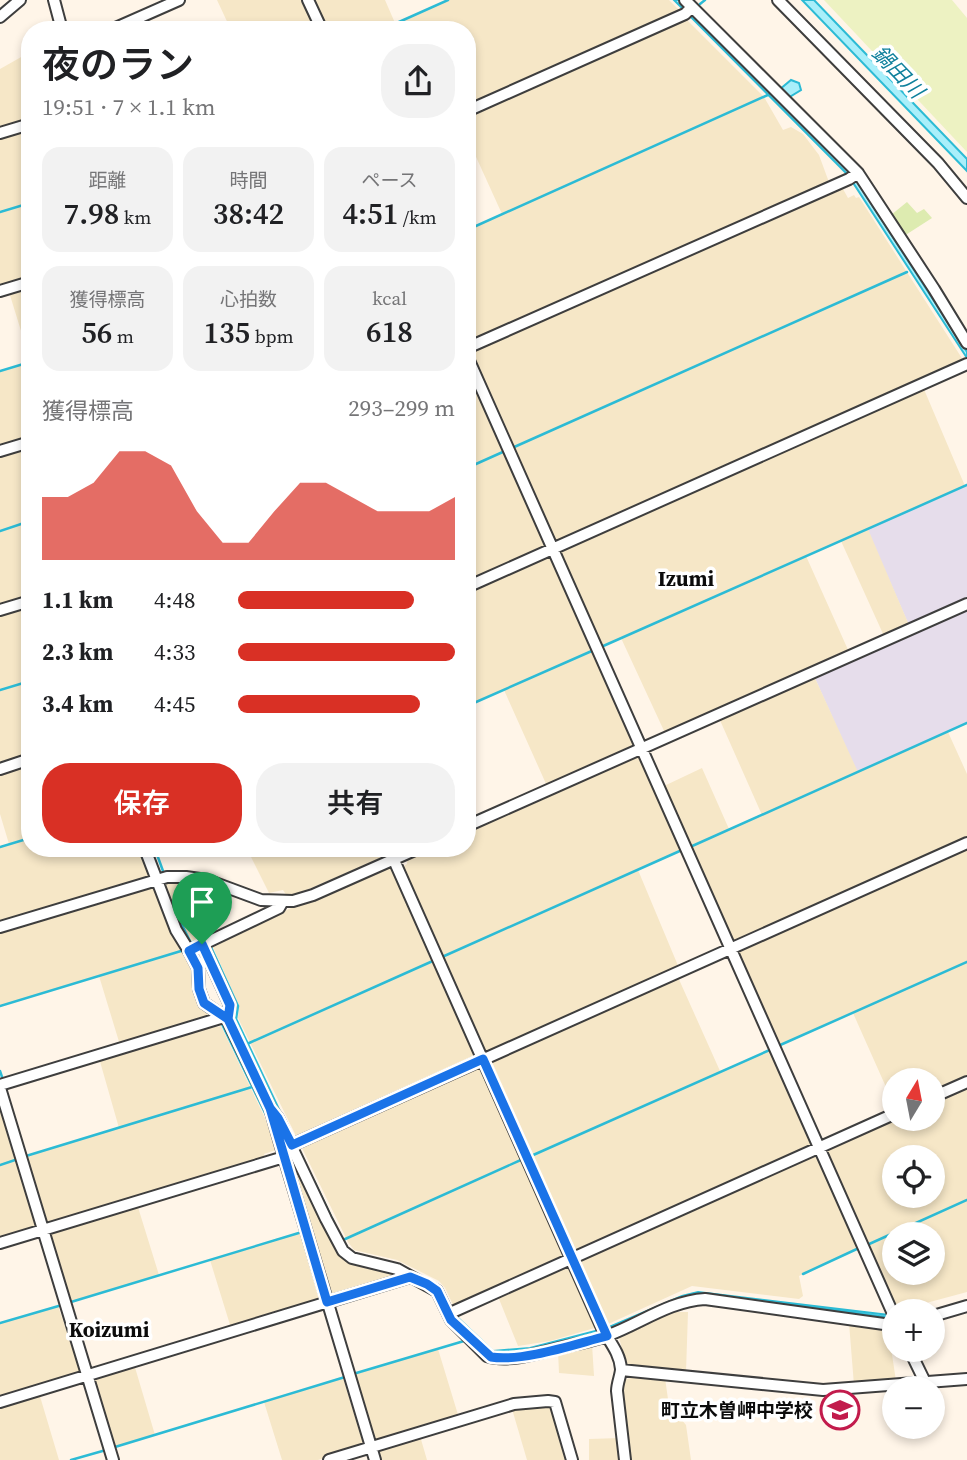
<!DOCTYPE html>
<html lang="ja">
<meta charset="utf-8">
<style>
:root{--surface:#fff;--page:#f2f2f2;--text:#202124;--muted:#757577;--accent:#d93025}
body{margin:0;font-family:"Source Serif 4","Noto Sans JP",serif;background:var(--page);color:var(--text);height:100vh;display:flex;flex-direction:column;font-size:26px;white-space:nowrap}
*{box-sizing:border-box;margin:0}
p{font-size:23px;color:var(--muted)}
.icon{flex:none;width:38px;height:38px;fill:none;stroke:currentColor;stroke-width:2;stroke-linecap:round;stroke-linejoin:round}
.map{position:relative;flex:1;overflow:hidden}
.drawer{position:absolute;left:21px;top:21px;width:455px;height:836px;display:flex;flex-direction:column;background:var(--surface);border-radius:28px;box-shadow:0 4px 10px #0003}
.drawer>*{flex:none}
.needle{width:46px;rotate:10deg}
.controls{position:absolute;left:882px;top:1068px;display:grid;gap:14px}
.controls a{display:grid;place-items:center;width:63px;height:63px;border-radius:50%;background:var(--surface);box-shadow:0 4px 10px #0003;font-size:35px}
.pin{position:absolute;display:grid;place-items:center;width:60px;height:60px;color:#fff;margin:-72px -30px;border-radius:50% 50% 50% 0;rotate:-45deg;box-shadow:0 0 7px #0007}
.pin .icon{rotate:45deg}
.round{display:grid;place-items:center;flex:none;width:74px;height:74px;border-radius:28px;background:var(--page)}
.head{display:flex;align-items:center;justify-content:space-between;height:119px;padding:0 21px}
h1{font-size:38px;font-weight:600;line-height:52px}
.stats{display:grid;grid-template-columns:repeat(3,1fr);gap:10px;height:119px;padding:7px 21px}
.stats div{display:grid;align-content:center;border-radius:18px;background:var(--page);text-align:center}
.stats b{font-size:30px;font-weight:600}
.stats small{font-size:19px;font-weight:400}
.stats p{font-size:19px}
.chart{height:196px;padding:14px 21px}
.chart p{display:flex;justify-content:space-between}
.chart svg{width:100%;height:126px;margin-top:7px;fill:var(--accent);opacity:.7}
.button{display:flex;gap:14px;margin-top:auto;padding:14px 21px}
.button a{flex:1;height:80px;border-radius:28px;background:var(--accent);color:#fff;font-size:28px;font-weight:600;line-height:80px;text-align:center}
.button a+a{background:var(--page);color:var(--text)}
ul{padding:0 21px;list-style:none;font-size:23px}
li{display:grid;grid-template-columns:112px 84px 1fr;align-items:center;height:52px}
li i{height:18px;border-radius:9px;background:var(--accent)}
.map>svg:first-child{display:block}
.industrial{fill:#e6ddeb}
.farmland{fill:#f6e7c7;fill-rule:evenodd}
.green{fill:#ddebb0}
.pitch{fill:#edf2c2}
.water{fill:#a9effa;stroke:#2cbbd5;stroke-width:2}
.lines{fill:none;stroke-linecap:round;stroke-linejoin:round}
.stream{stroke:#2cbbd5;stroke-width:2.5}
.minor-casing{stroke:#3e3e3e;stroke-width:14}
.minor{stroke:#fff;stroke-width:10}
.route-casing{stroke:#fff;stroke-width:14}
.route{stroke:#1a73e8;stroke-width:9}
.labels{text-anchor:middle;stroke-width:7;stroke-linejoin:round;paint-order:stroke}
.poi-label{font-size:19px;font-weight:bold;fill:#0b0b0b;stroke:#fff;text-anchor:end}
.water-label{font-size:21px;font-style:italic;fill:#0e809c;stroke:#fff}
.neighbourhood-label{font-size:21px;font-weight:bold;fill:#0b0b0b;stroke:#fff}
</style>
<div class="map">
<svg width="967" height="1460" viewBox="0 0 967 1460">
<rect width="100%" height="100%" fill="#fff5e8"/>
<path class="industrial" d="M967,485V597L908,623L867,529Z
M967,609V723L857,772L814,676Z"/>
<path class="farmland" d="M217,0H305L318,30H231Z
M311,0H385L395,23L448,0H669L679,10L467,108V30H324Z
M684,17L764,97L783,130L791,127L803,134L819,155L830,185L467,346V230L502,214L467,137V113Z
M30,52V121L0,130V69Z
M30,127V278L0,287V136Z
M837,187L840,190L843,189L848,198L854,195L856,198L859,197L965,363L554,543L470,353L472,352V349Z
M30,285V360L9,292Z
M30,362V439L0,448V371Z
M467,364L548,547L467,584Z
M923,387L965,486L868,529L909,625L884,636L841,541L806,556L849,652L665,733L621,638L601,647L559,554L561,547Z
M30,445V598L0,607V454Z
M552,555L636,747L547,786L504,690L467,706V590Z
M30,604V756L0,765V613Z
M814,676L858,772L948,732L967,774V841L737,943L732,942L664,786L702,768L729,829L762,815L719,718Z
M639,755L642,756L682,850L638,870L679,968L488,1054L484,1052L402,867L407,864V858L428,849H467V831Z
M30,762V849H139L150,876L0,921V847L9,844L0,814V771Z
M967,847V1078L933,1094V1080H894V1105L853,1013L778,1046L736,950Z
M247,849H382L385,856L295,895L287,896L283,890L269,893Z
M388,866L394,868L477,1056L476,1059L298,1140L238,1018L239,1005L211,943Z
M182,881L207,938L191,943L178,918L163,884Z
M152,885L170,931L192,971L193,992L200,1006L215,1017L120,1045L99,976L0,1006V931Z
M677,975L720,1071L772,1049L814,1144L812,1147L576,1253L571,1251L488,1061Z
M213,1023L217,1027L221,1026L265,1118L276,1150L264,1154L265,1159L48,1226L27,1156L119,1128L99,1058Z
M480,1064L565,1258L454,1307L445,1288L439,1281L397,1260L354,1250L348,1242L300,1144Z
M967,1085V1292L915,1306L893,1309L826,1153L828,1151L827,1147L894,1118H933V1100ZM894,1157H933V1195H894ZM894,1234H933V1272H894Z
M0,1098L39,1226L0,1240Z
M277,1120L349,1262L354,1264L389,1270L394,1272L398,1278L331,1298Z
M817,1152L859,1248L799,1276L803,1296L799,1299L692,1286L606,1325L577,1261Z
M137,1204L159,1275L71,1302L49,1231Z
M300,1232L321,1302L231,1328L210,1260Z
M569,1262L598,1327L550,1341L518,1346L497,1294Z
M58,1306L71,1344L74,1345L82,1367L79,1374L0,1398V1323Z
M670,1312H688L686,1372L626,1366L619,1337L623,1333Z
M849,1323L888,1328L896,1381L854,1385Z
M592,1344L594,1376L559,1373L558,1351Z
M438,1349L459,1418L372,1442L352,1375Z
M134,1364L155,1435L115,1447L94,1377Z
M637,1375L665,1378L671,1420L681,1419L686,1425L691,1460H629L620,1392L622,1383L625,1380Z
M343,1378L364,1446L318,1460H282L264,1402Z
M39,1393L59,1460H0V1405Z
M549,1404L566,1460H527L512,1409Z
M420,1436L427,1460H379L376,1452L378,1448Z
M620,1438L622,1460H589V1439Z"/>
<path class="green" d="M907,202L917,213L924,209L932,218L904,236L891,215Z"/>
<path class="pitch" d="M824,0H952L967,18V152Z"/>
<path class="water" d="M674,0H679L773,95L791,80L799,83L801,90L788,98L782,105L854,177L967,352V358L848,175Z
M802,0H814L967,159V171Z
M698,1292L889,1315L894,1318L700,1293L684,1297L609,1330L532,1350L496,1353L489,1352L454,1317L456,1316L493,1351L530,1348L607,1328L682,1296Z"/>
<g class="lines">
<path class="stream" d="M700,4L705,0
M381,30L448,0
M0,212L30,203
M467,230L770,94
M0,371L30,362
M512,448L907,272
M467,468L505,451
M0,531L30,521
M601,647L967,485
M0,690L30,681
M467,706L594,650
M0,847L30,838
M690,847L967,723
M139,849L143,859
M155,849L163,871
M173,907L191,943L199,940
M210,945L238,1006L236,1019L281,1114
M182,949L189,961
M442,957L682,850
M0,1006L181,951
M221,1022L267,1117L270,1127
M247,1044L435,960
M778,1046L967,962
M0,1071L3,1080
M26,1156L252,1087
M531,1156L772,1049
M0,1165L18,1159
M314,1181L335,1225
M343,1240L523,1159
M867,1245L967,1200
M407,1269L438,1286
M803,1274L859,1248
M71,1302L302,1232
M0,1323L62,1305
M353,1374L464,1341
M115,1447L345,1377
M71,1460L106,1450"/>
<defs>
<path id="minor" d="M54,0L62,30
M308,0L322,30
M685,0L858,173L934,289L967,343
M778,0L938,163L967,198
M0,17L20,0
M111,30L179,0
M467,111L685,14L692,7
M0,133L30,124
M0,291L30,282
M467,348L849,179L858,173
M467,356L894,1316
M0,451L30,442
M467,587L967,364
M0,610L30,601
M0,769L30,759
M467,826L967,604
M145,849L176,930L189,951L279,908L283,901
M389,849L602,1328C609,1341 620,1353 621,1369C621,1375 617,1383 617,1391L625,1460
M0,927L167,877H186L207,880L261,900L293,901L313,895L417,849
M202,944L230,1005L227,1019L270,1108L284,1157L375,1460
M189,951L198,968L199,989L204,1003L227,1019
M0,1085L224,1017
M0,1088L113,1460
M933,1097L967,1082
M270,1108L278,1118L326,1219L343,1251L352,1258L397,1269L437,1291L451,1320L487,1356C511,1364 548,1350 572,1345C585,1342 598,1340 609,1335C641,1323 670,1301 705,1299L891,1325L894,1324
M292,1145L967,843
M0,1243L284,1157
M448,1314L894,1114
M933,1316L967,1306
M909,1349L925,1382
M621,1370L823,1390L967,1379
M0,1402L410,1277
M329,1460L514,1404L548,1401L555,1402L572,1460"/>
</defs>
<use href="#minor" class="minor-casing"/>
<use href="#minor" class="minor"/>
</g>
<g class="lines">
<defs>
<path id="route" d="M202,944L230,1005L228,1019L270,1108L327,1302L410,1277L427,1284L437,1291L451,1320L491,1357C523,1362 575,1344 607,1336L483,1059L292,1145L278,1118L270,1108L228,1019L204,1003L199,989L198,968L189,951L202,944"/>
</defs>
<use href="#route" class="route-casing"/>
<use href="#route" class="route"/>
</g>
<defs>
<symbol id="school-ring" viewBox="-11 -11 22 22"><circle r="9.5" fill="#fff" stroke="#c21b4c" stroke-width="1.5"/><path d="M0-5L7-2L0 1L-7-2ZM-4 1L0 2.5L4 1V4Q0 6-4 4Z" fill="#c21b4c"/></symbol>
</defs>
<g fill-rule="evenodd">
<use href="#school-ring" x="818" y="1388" width="44" height="44"/>
</g>
<g class="labels">
<g class="poi-label">
<text x="813" y="1417">町立木曽岬中学校</text>
</g>
<g class="water-label">
<text transform="translate(898 72) rotate(46)" y="7">鍋田川</text>
</g>
<g class="neighbourhood-label">
<text x="686" y="586">Izumi</text>
<text x="109" y="1337">Koizumi</text>
</g>
</g>
</svg>
<div class="controls">
<a><svg class="needle" viewBox="-14 -14 28 28"><path d="M0-13l5 13h-10z" fill="#e53935"/><path d="M0 13l5-13h-10z" fill="#757577"/></svg></a>
<a><svg class="icon" aria-label="locate" viewBox="0 0 24 24"><circle cx="12" cy="12" r="6"/><path d="M12 2v4M12 18v4M2 12h4M18 12h4"/></svg></a>
<a><svg class="icon" aria-label="layers" viewBox="0 0 24 24"><path d="M12 4l9 5-9 5-9-5zM3 14l9 5 9-5"/></svg></a>
<a>+</a>
<a>−</a>
</div>
<div class="pin" style="left:202px;top:944px;background:#1e9e55"><svg class="icon" aria-label="arrive" viewBox="0 0 24 24"><path d="M6 21V4h12l-3 4 3 4H6"/></svg></div>
<section class="drawer">
<div class="head"><div><h1>夜のラン</h1><p>19:51 · 7 × 1.1 km</p></div><a class="round"><svg class="icon" aria-label="share" viewBox="0 0 24 24"><path d="M12 15V3M7 8l5-5 5 5M5 13v7h14v-7"/></svg></a></div>
<div class="stats">
<div><p>距離</p><b>7.98<small> km</small></b></div>
<div><p>時間</p><b>38:42</b></div>
<div><p>ペース</p><b>4:51<small> /km</small></b></div>
</div>
<div class="stats">
<div><p>獲得標高</p><b>56<small> m</small></b></div>
<div><p>心拍数</p><b>135<small> bpm</small></b></div>
<div><p>kcal</p><b>618</b></div>
</div>
<div class="chart"><p><span>獲得標高</span>293–299 m</p>
<svg viewBox="0 0 160 44" preserveAspectRatio="none"><path d="M0 44V22L10 22L20 17L30 6L40 6L50 11L60 27L70 38L80 38L90 27L100 17L110 17L120 22L130 27L140 27L150 27L160 22V44z"/></svg>
</div>
<ul>
<li><b>1.1 km</b>4:48<i style="width:81%"></i></li>
<li><b>2.3 km</b>4:33<i style="width:100%"></i></li>
<li><b>3.4 km</b>4:45<i style="width:84%"></i></li>
</ul>
<div class="button"><a>保存</a><a>共有</a></div>
</section>
</div>
